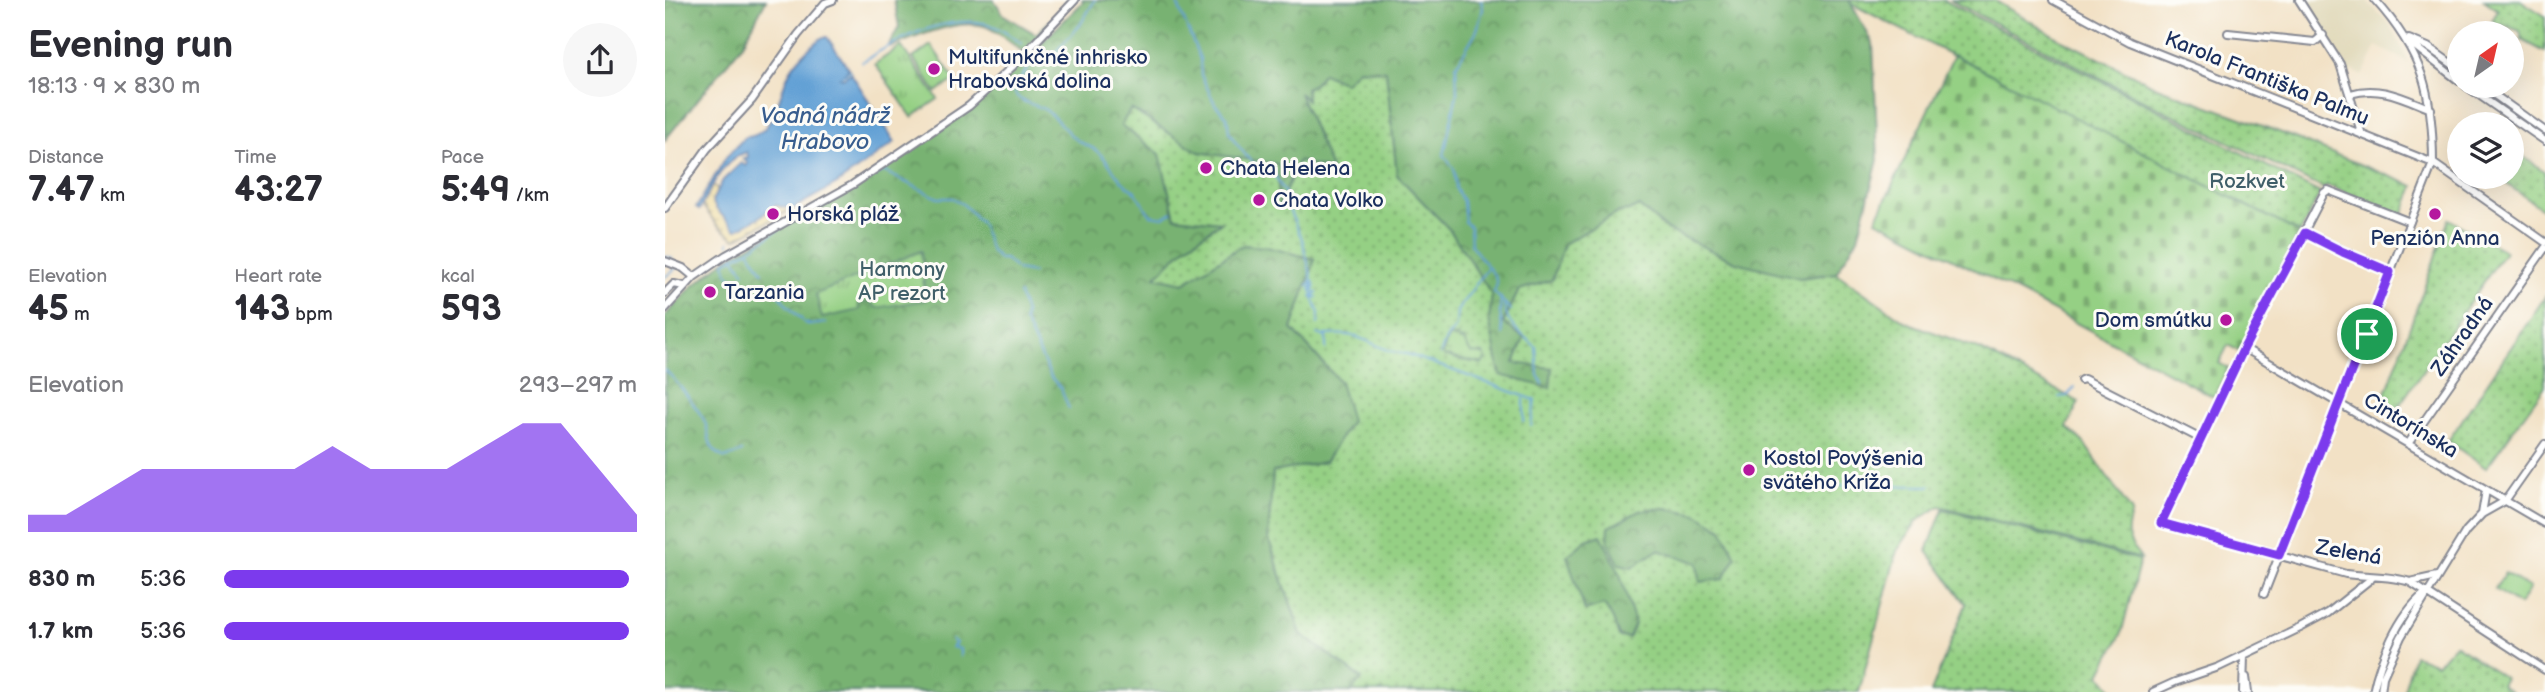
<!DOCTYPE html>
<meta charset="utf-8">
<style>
:root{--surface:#fff;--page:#f7f7f7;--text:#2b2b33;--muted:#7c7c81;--accent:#7c3aed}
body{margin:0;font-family:"Balsamiq Sans",sans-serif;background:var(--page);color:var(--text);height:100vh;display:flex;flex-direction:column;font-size:26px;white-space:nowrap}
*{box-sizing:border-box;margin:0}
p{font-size:23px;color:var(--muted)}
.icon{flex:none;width:38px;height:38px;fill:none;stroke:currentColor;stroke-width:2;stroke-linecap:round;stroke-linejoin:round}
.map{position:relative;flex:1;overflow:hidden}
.panel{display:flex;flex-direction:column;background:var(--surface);width:665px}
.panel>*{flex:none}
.needle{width:46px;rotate:34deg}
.controls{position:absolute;left:1782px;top:21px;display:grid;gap:14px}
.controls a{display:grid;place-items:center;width:77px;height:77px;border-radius:50%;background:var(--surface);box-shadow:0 7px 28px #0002;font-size:35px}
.pin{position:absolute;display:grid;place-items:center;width:60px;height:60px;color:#fff;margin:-30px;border:4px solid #fff;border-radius:50%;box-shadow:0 2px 7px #0007}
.round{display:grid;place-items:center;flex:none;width:74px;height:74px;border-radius:37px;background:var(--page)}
.headline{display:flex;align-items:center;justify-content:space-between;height:119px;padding:0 28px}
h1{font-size:38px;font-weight:600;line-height:52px}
.figures{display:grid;grid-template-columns:repeat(3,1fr);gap:10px;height:119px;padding:7px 28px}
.figures div{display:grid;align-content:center}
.figures b{font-size:35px;font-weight:600}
.figures small{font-size:19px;font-weight:400}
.figures p{font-size:19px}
.chart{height:196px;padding:14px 28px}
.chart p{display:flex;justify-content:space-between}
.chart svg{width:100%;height:126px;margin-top:7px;fill:var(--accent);opacity:.7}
ul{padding:0 28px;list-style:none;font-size:23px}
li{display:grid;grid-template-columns:112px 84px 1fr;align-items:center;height:52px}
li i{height:18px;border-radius:9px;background:var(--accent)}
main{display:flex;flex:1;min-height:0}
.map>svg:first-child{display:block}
.built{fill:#e0d8b8}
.grass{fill:url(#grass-dots);stroke:#588071;stroke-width:2}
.forest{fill:url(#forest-crowns);stroke:#4a7068;stroke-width:2}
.wetland{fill:url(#wetland-marsh);stroke:#588071;stroke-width:2}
.sand{fill:url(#sand-dots);stroke:#84847e;stroke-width:2}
.cemetery{fill:url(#cemetery-stones);stroke:#588071;stroke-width:2}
.park{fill:url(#park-tufts);stroke:#588071;stroke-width:2}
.pitch{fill:#95d084;stroke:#588071;stroke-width:2}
.water{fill:#63a1d5;stroke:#3f689a;stroke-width:2}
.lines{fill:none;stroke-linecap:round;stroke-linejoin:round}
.stream{stroke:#63a1d5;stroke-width:2}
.minor-casing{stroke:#868892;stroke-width:10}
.minor{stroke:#fff;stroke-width:6}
.route-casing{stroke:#fff;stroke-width:14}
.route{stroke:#7c3aed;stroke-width:9}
.poi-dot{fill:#b5179e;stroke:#fdfcf7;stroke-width:2.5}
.labels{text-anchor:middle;stroke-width:6;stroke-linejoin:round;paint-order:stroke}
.poi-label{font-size:21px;fill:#1b2f5e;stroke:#fdfcf7;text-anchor:start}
.street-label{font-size:21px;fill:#1b2f5e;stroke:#fdfcf7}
.park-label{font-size:21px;fill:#405f69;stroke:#fdfcf7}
.water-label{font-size:23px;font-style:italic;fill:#385d8e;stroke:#fdfcf7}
</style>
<main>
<section class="panel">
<div class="headline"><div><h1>Evening run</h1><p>18:13 · 9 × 830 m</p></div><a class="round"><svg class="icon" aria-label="share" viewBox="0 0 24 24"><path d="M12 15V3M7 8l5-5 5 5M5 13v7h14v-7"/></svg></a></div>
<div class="figures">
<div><p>Distance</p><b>7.47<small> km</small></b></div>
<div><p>Time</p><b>43:27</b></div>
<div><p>Pace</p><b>5:49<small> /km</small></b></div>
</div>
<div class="figures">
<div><p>Elevation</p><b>45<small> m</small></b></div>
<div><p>Heart rate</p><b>143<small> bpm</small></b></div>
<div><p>kcal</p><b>593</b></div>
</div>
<div class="chart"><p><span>Elevation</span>293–297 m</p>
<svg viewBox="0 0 160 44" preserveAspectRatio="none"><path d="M0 44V38L10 38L20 30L30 22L40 22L50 22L60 22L70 22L80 14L90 22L100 22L110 22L120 14L130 6L140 6L150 22L160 38V44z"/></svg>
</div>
<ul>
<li><b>830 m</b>5:36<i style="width:98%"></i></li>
<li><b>1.7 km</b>5:36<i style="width:98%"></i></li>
</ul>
</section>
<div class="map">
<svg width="1880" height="692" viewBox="0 0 1880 692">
<defs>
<pattern id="grass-dots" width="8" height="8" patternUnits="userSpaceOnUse" patternTransform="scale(1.75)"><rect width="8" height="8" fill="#95d084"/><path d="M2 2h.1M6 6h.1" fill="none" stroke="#79a96f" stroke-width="1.8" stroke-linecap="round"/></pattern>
<pattern id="forest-crowns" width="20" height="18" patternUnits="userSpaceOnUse" patternTransform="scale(1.75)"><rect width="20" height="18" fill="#78b272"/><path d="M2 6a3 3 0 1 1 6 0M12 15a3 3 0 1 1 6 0" fill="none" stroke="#629161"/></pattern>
<pattern id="wetland-marsh" width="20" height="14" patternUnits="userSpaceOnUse" patternTransform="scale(1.75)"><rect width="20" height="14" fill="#95d084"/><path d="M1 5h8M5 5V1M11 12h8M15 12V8" fill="none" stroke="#79a96f"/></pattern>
<pattern id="sand-dots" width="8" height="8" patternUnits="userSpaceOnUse" patternTransform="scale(1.75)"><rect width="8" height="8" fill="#eeda9e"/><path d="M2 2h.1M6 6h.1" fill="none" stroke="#ccbb8a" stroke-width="1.8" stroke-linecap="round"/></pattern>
<pattern id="cemetery-stones" width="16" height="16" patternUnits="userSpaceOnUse" patternTransform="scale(1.75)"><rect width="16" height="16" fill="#95d084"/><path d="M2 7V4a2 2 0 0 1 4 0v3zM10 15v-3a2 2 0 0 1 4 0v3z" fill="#79a96f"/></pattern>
<pattern id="park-tufts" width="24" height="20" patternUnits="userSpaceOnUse" patternTransform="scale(1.75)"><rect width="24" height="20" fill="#95d084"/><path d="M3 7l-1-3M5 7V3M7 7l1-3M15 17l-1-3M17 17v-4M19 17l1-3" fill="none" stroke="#79a96f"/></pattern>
</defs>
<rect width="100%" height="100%" fill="#fdfcf7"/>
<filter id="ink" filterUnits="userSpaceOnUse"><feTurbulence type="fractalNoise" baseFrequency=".0143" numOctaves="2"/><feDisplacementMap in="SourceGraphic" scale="14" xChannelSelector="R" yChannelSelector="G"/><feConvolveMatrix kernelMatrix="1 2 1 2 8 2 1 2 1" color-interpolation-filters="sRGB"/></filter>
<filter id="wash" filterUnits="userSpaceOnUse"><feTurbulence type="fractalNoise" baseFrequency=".00686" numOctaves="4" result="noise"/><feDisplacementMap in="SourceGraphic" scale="28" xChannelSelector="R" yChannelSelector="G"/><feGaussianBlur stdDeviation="1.57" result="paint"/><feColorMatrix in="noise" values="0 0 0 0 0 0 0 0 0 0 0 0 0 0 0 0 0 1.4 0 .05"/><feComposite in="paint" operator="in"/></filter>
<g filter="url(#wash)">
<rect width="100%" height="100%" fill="#f2e1c5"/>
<path class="built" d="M1642,0H1701L1726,26L1744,63L1712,46L1697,76L1688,70L1685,74Z"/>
<path class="grass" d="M1179,0H1278L1655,193L1635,233Z
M1285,0H1329L1397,40L1492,87L1622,135L1749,186L1738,215L1661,185L1659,189L1470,96Z
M1819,0H1855L1880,16V52L1857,40L1855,31L1827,21L1833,10Z
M693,69L721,71L732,175L785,230L817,279L827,295L824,320L849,363L859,338L838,324L854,290L887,280L899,244L954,212L964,211L973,205L1002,230L1135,278L1171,273L1241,322L1316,350L1414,402L1402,427L1418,442L1467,512C1459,536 1462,538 1476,559L1275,506L1252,521L1232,551L1194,692H685L696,679L636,634L603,537L608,472L660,462L675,382L627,329L650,259L578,245L519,283L489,277L522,246L555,223L510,217L455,125L466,109L534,152L614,164V207L633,161L666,171L633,91L642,99L641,88L649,84L658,73Z
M1846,148L1880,172V211L1832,177H1846Z
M1784,219L1840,251L1727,416L1716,407Z
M1880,297V386L1821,468L1783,441Z
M1278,509L1475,560L1456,635L1435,674L1449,692H1266L1301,604L1262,551Z
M1790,644L1840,678L1836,685L1846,692H1745L1739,690L1749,655L1772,664Z"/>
<path class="forest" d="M0,0H101L78,44L0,140Z
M229,0H329L339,15L371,34L407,0L358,52C347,44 334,32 322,27C295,17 251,37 226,47L224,45L234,27Z
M417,0H1184L1208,43L1213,160L1193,238L1171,273L1135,278L1071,262L1002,230L974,206L964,211L954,212L899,244L887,280L854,290L838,323L859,338L849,363L887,368L885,388L835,375L824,320L827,295L785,230L732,175L721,71L693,69L680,83L658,73L649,84L641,88L642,100L634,93L667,171L633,161L613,209V164L534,152L466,109L456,125L495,154L510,217L556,222L522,246L490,277L519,283L578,245L602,247L650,259L627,329L675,382L686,421L660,462L608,472L603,537L636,634L697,679L685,692H0V316L28,286L64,257L180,193L242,155L326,92L418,2Z
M1002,508L1032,514L1057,529L1071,557L1058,579L1035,582L1033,563L993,550L967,567L954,564L943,542L944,527L976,510Z
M936,535L954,571L970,624L964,638L954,637L948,619L939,605L920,611L902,556L921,540Z"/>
<path class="wetland" d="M788,336L789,338L793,336L795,341L798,339L806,353L818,354L821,358L817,364C804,360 796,362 783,356L780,357L778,354L782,339Z"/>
<path class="sand" d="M48,185L53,189L47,201L52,210L93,218L110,205L127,209L70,239L53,226L37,205Z"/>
<path class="cemetery" d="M1289,55L1635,233L1574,351L1563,345L1554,363L1563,368L1549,397L1359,295L1211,220Z"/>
<path class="park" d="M236,46L273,99L247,117L210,64Z
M256,251L260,300L211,308L205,301L194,303V310L157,318L151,294Z"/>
<path class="pitch" d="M266,45L290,80L271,92L248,58Z
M1840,573L1865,588L1854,605L1830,589Z"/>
<path class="water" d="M158,37H162L184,69L175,77L178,78L186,73L230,142L172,184L127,209L110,205L93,218L71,230L52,210L47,201L58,180L76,163L81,166L83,163L78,159L83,157L82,152C57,159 46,189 34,210L31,208L61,157L80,137C109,138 114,93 124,73C131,60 145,46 158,37Z"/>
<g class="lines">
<path class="stream" d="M511,0L535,59L536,75L550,104L562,117L564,132L571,143L587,163L607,171L625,202V212L637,239L647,279L645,281L649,282L643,285H650L645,289H650L646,292L652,293L646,296L652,297L648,298L654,313L653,324
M816,0L818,9L812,30L791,66L792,93L779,155L789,169L791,189L798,201L800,222L805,227L806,245L830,276L832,284L829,292L846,310
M369,54H389L415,25L430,0
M372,56L348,89C354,106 370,102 382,111C392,119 400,130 409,138C416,144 426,146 433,152C447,163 453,183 470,191
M197,62C233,39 276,16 319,23C333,26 346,36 357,44
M176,76L185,71
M193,185L218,171L273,198H288L299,205L316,223L326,251L334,259H340L350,268
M468,191C478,198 478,207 486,215L499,217L507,212
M124,223L186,190
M64,244V241
M84,250L98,272
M0,256L7,258
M68,256L79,272
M352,270L368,273
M0,277L11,268
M68,280L63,274L60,262L84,250L116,228
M107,285L112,287L110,289L113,290L112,292L121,304L137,320
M354,294L360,313L359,320L386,377L396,389L404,409
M836,298L835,312L838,335
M839,303C840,324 857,334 871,347L873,375L878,384
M138,322L145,325L161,323
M652,334L661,337V349
M660,335C667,335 675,334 683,335C704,338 719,353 742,354L870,400L866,426
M775,355L781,339L791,327L792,311L823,267
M0,370C8,376 36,413 40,422C46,439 41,448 60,458L77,452
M1394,397L1402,396L1410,387
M859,421V399
M1166,485L1266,486
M287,640L291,643L287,647L295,649V657"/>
</g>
</g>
<g filter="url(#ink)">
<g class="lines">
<defs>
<path id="minor" d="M1388,0L1465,42L1768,163L1880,242
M1634,0L1675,64L1697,135
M1563,33L1650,42L1658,35
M1744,39L1763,47L1794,69
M1743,41L1794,81
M1801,86L1880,141
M1817,86L1880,131
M1685,94C1715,85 1738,98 1766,109
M0,208L42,149L87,100L133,35L160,3L168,0
M1745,222L1663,190L1659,193L1579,348L1496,523L1681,574C1702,577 1725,575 1745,582L1880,670
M1640,233L1725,273
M0,261L18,268L29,277
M0,293L9,284L19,286
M0,309L29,277L61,255L187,185L304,106L348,66L410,0
M1579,348L1880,524
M1416,380L1419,379L1536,439
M1743,444L1880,248
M1817,514L1821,490
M1745,582L1772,576
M1599,594L1768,163C1768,94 1758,53 1710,0
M1581,677L1583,692
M1488,692L1510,682L1554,667L1635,628L1663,613L1707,578
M1578,692L1579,655
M1708,692C1715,659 1733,616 1759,594
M1716,692L1718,677L1736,637L1801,531L1817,514L1840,501L1880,444"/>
</defs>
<use href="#minor" class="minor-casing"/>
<use href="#minor" class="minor"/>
</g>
</g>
<g class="lines" filter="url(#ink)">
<defs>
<path id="route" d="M1640,233L1678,252L1725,272L1614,555L1496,523L1579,348Z"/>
</defs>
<use href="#route" class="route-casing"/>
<use href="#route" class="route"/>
</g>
<g class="poi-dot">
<circle cx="269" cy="69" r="7"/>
<circle cx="541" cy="168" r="7"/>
<circle cx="594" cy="200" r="7"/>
<circle cx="108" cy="214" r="7"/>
<circle cx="1770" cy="214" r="7"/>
<circle cx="45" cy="292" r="7"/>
<circle cx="1561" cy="320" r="7"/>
<circle cx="1084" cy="470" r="7"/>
</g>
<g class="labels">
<g class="poi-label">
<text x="283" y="64">Multifunkčné inhrisko<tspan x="283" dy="24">Hrabovská dolina</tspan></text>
<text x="555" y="175">Chata Helena</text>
<text x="608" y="207">Chata Volko</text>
<text x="122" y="221">Horská pláž</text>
<text x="1770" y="245" text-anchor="middle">Penzión Anna</text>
<text x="59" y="299">Tarzania</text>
<text x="1547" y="327" text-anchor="end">Dom smútku</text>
<text x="1098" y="465">Kostol Povýšenia<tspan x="1098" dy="24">svätého Kríža</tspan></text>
</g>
<g class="street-label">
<text transform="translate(1602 78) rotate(22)" y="7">Karola Františka Palmu</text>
<text transform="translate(1797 336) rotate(-55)" y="7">Záhradná</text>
<text transform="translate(1746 425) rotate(31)" y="7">Cintorínska</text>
<text transform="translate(1684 552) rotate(10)" y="7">Zelená</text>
</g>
<g class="park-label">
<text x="1582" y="188">Rozkvet</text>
<text x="237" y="276">Harmony<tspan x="237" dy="24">AP rezort</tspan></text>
</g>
<g class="water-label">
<text x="160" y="123">Vodná nádrž<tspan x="160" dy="26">Hrabovo</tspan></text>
</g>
</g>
</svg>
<div class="controls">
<a><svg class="needle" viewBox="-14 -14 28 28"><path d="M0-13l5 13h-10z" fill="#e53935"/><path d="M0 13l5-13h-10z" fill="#7c7c81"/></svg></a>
<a><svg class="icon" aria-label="layers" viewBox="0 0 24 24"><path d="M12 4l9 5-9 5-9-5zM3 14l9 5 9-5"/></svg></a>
</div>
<div class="pin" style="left:1702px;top:334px;background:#1e9e55"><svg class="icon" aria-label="arrive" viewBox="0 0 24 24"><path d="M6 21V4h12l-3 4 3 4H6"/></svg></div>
</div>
</main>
